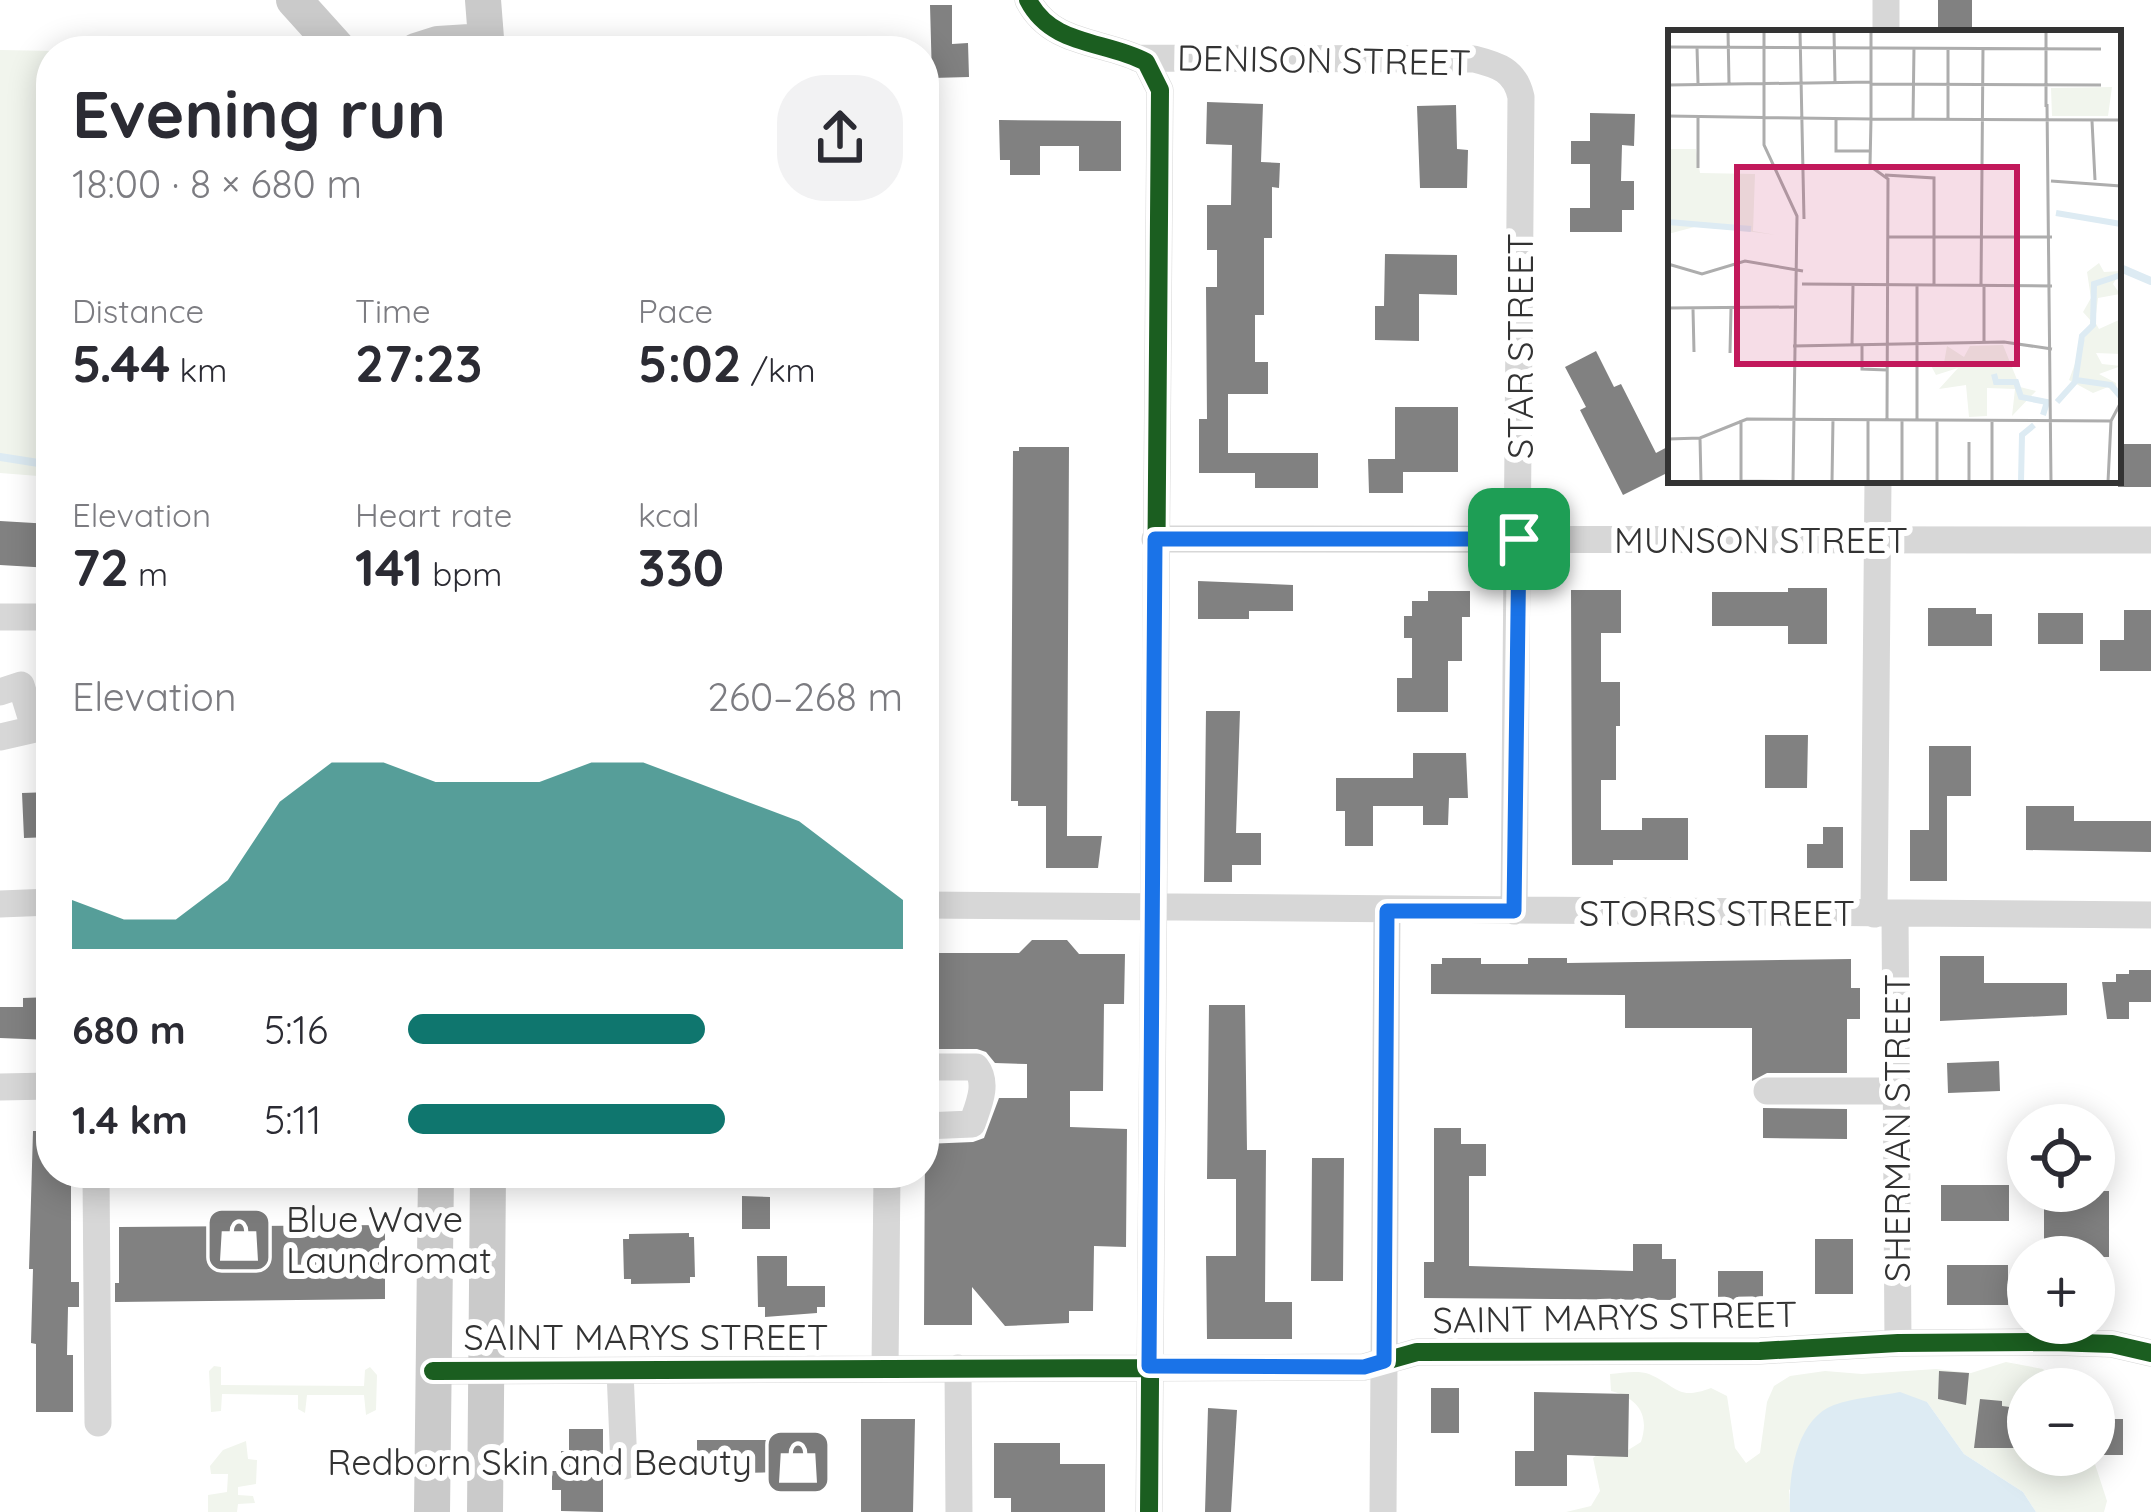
<!DOCTYPE html>
<meta charset="utf-8">
<style>
:root{--surface:#fff;--page:#f2f2f3;--text:#2b2b33;--muted:#7c7c81;--accent:#0f766e}
body{margin:0;font-family:Quicksand,sans-serif;background:var(--page);color:var(--text);height:100vh;display:flex;flex-direction:column;font-size:45px;white-space:nowrap}
*{box-sizing:border-box;margin:0}
p{font-size:39px;color:var(--muted)}
.icon{flex:none;width:66px;height:66px;fill:none;stroke:currentColor;stroke-width:2;stroke-linecap:round;stroke-linejoin:round}
.map{position:relative;flex:1;overflow:hidden}
.drawer{position:absolute;left:36px;top:36px;width:903px;height:1152px;display:flex;flex-direction:column;background:var(--surface);border-radius:48px;box-shadow:0 6px 30px #0003}
.drawer>*{flex:none}
.tools{position:absolute;left:2007px;top:1104px;display:grid;gap:24px}
.tools a{display:grid;place-items:center;width:108px;height:108px;border-radius:50%;background:var(--surface);box-shadow:0 6px 30px #0003;font-size:60px}
.pin{position:absolute;display:grid;place-items:center;width:102px;height:102px;color:#fff;margin:-51px;border-radius:24px;box-shadow:0 6px 18px #0006}
.round{display:grid;place-items:center;flex:none;width:126px;height:126px;border-radius:48px;background:var(--page)}
.overview{display:flex;align-items:center;justify-content:space-between;height:204px;padding:0 36px}
h1{font-size:66px;font-weight:800;line-height:90px}
.metrics{display:grid;grid-template-columns:repeat(3,1fr);gap:18px;height:204px;padding:12px 36px}
.metrics div{display:grid;align-content:center}
.metrics b{font-size:51px;font-weight:800}
.metrics small{font-size:33px;font-weight:400}
.metrics p{font-size:33px}
.chart{height:336px;padding:24px 36px}
.chart p{display:flex;justify-content:space-between}
.chart svg{width:100%;height:216px;margin-top:12px;fill:var(--accent);opacity:.7}
ul{padding:0 36px;list-style:none;font-size:39px}
li{display:grid;grid-template-columns:192px 144px 1fr;align-items:center;height:90px}
li i{height:30px;border-radius:15px;background:var(--accent)}
.map>svg:first-child{display:block}
.green{fill:#f1f5ed}
.water{fill:#ddebf3}
.lines{fill:none;stroke-linecap:round;stroke-linejoin:round}
.stream{stroke:#ddebf3;stroke-width:8}
.building{fill:#818181}
.minor{stroke:#d7d7d7;stroke-width:27}
.major{stroke:#cacaca;stroke-width:36}
.cycleway-casing{stroke:#fff;stroke-width:26}
.cycleway{stroke:#1b5e20;stroke-width:18}
.route-casing{stroke:#fff;stroke-width:24}
.route{stroke:#1a73e8;stroke-width:15}
.labels{text-anchor:middle;stroke-width:12;stroke-linejoin:round;paint-order:stroke}
.street-label{font-size:36px;fill:#333;stroke:#fff}
.poi-label{font-size:36px;fill:#333;stroke:#fff;text-anchor:start}
.inset-river{fill:none;stroke:#ddebf3;stroke-width:6}
.inset-road{fill:none;stroke:#adadad;stroke-width:3}
.view{fill:#c2185b;fill-opacity:0.15;stroke:#c2185b;stroke-width:6}
.inset-edge{fill:none;stroke:#333;stroke-width:6}
</style>
<div class="map">
<svg width="2151" height="1512" viewBox="0 0 2151 1512">
<rect width="100%" height="100%" fill="#fff"/>
<path class="green" d="M0,50L55,51H51V477L0,473Z
M2006,1362L2043,1369L2060,1389H2028V1455H2092L2107,1501L2104,1512H2036L2023,1492L1964,1454L1927,1402L1789,1490L1790,1512H1566L1591,1506L1600,1491L1593,1458L1608,1447L1625,1452L1641,1442C1650,1415 1638,1398 1611,1391L1610,1374C1622,1373 1638,1370 1649,1374C1677,1386 1677,1401 1711,1388L1727,1396L1735,1448L1746,1463L1760,1453L1767,1402L1774,1386L1790,1376L1825,1371L1862,1374L1936,1369L1971,1373Z
M214,1366L221,1367V1385L364,1386L365,1370L370,1367L377,1375L376,1410L366,1415L364,1395H307L305,1413L298,1409V1395L222,1394L221,1411L211,1412L209,1371Z
M246,1441L248,1459L257,1460L256,1484L238,1487V1495L253,1496L255,1503L238,1504L237,1512H208V1495L227,1492L228,1474H211L210,1466L223,1450Z"/>
<path class="water" d="M1900,1392L1927,1402L1964,1454L2023,1492L2036,1512H1790C1788,1477 1796,1419 1834,1405C1854,1398 1879,1396 1900,1392Z"/>
<g class="lines">
<path class="stream" d="M2118,267L2151,281
M0,457L51,465"/>
</g>
<path class="building" d="M1938,0H1972V33H1938Z
M930,5H952V44L968,43L969,77L932,78Z
M1207,102L1263,104L1261,162L1280,163L1279,188L1272,187V238H1264V315H1255V362H1268V394H1228V453H1318V488H1255V473H1199V419H1207L1206,287H1217V250H1207V205H1231L1232,145L1206,144Z
M1456,105L1457,149L1468,150L1467,188H1420L1417,106Z
M1590,113L1635,114L1634,146L1622,145L1621,181H1634V210H1622V232H1570V208H1590V164H1571V141H1590Z
M999,120L1121,121V171H1079V146H1040V175H1010V160H1000Z
M1385,254L1457,255V295L1419,294V341L1375,340V306H1384Z
M1596,351L1614,387L1621,384L1656,453L1671,445V471L1623,495L1580,410L1586,407L1565,367Z
M1395,407H1458V472H1403V493H1369L1368,459H1395Z
M2118,444H2151V487H2118Z
M1019,447H1069L1067,836H1102L1098,868H1046V806H1018V801H1011L1013,451H1019Z
M0,521L51,524V568L0,565Z
M1198,581L1293,585V611H1249V619H1198Z
M1788,588H1827V644H1788V626H1712V592H1788Z
M1571,590H1621V633H1601V682H1620V726H1616V780H1601V830H1642V818H1688V860H1613V865H1572Z
M1428,591H1470V617H1462V661H1448V712H1397V678H1412V638H1404V616H1412V601H1428Z
M1928,608H1976V614H1992V646H1928Z
M2124,610H2151V671H2100V640H2124Z
M2038,613H2083V644H2038Z
M1206,711H1240L1236,833H1261V865H1232V882H1204Z
M1765,735H1808L1807,788H1765Z
M1929,746H1971V796H1947V881H1910V830H1929Z
M1413,753H1466L1468,798H1449L1448,825H1423V806H1373V846H1345V811H1336V778H1413Z
M51,792V837L24,838L22,793Z
M2026,806H2074V821H2151V852L2026,850Z
M1823,827H1843V868H1807V844H1823Z
M1032,940H1067L1079,954H1125L1124,1004H1104L1103,1091H1070V1127L1127,1129L1126,1247L1094,1246L1093,1311H1069V1323L1005,1326L972,1287V1325H924L925,1144L973,1142L984,1138L999,1098H1027V1064L995,1063L986,1052L977,1049H927L928,953H1019Z
M1940,956H1984V983H2067V1015L1940,1021Z
M1442,958H1481V964H1528V958H1567V963L1851,959V988H1860V1019H1847V1073H1767L1752,1081V1028H1625V995L1431,994V964H1442Z
M2129,970H2151V1002H2129V1019H2107L2102,982H2116V974H2129Z
M51,997V1040L0,1038V1007H23V998Z
M1209,1005H1245L1247,1150H1266L1265,1302H1292V1339H1207L1206,1256H1236V1179H1207Z
M1999,1061L2000,1091L1948,1093L1947,1063Z
M1763,1108L1847,1109V1139L1763,1138Z
M1434,1128H1461V1144H1486V1176H1469V1266L1633,1271V1244H1662V1259H1676V1300L1424,1298V1262H1434Z
M33,1131H51V1173H71V1282H79V1307H68L67,1355H73V1412H36V1344L31,1343L33,1269H29Z
M1312,1158H1344L1343,1281H1311Z
M1941,1185H2009V1221H1941Z
M2044,1191H2109V1257H2044Z
M742,1196L770,1197V1229H742Z
M385,1225V1299L115,1302V1283H119V1227Z
M689,1233V1237H694L695,1277H690V1283L631,1284V1279H624L623,1239H629V1234Z
M1815,1239H1853V1294H1815Z
M757,1256H787V1286H825V1307H817V1313L765,1317V1307H758Z
M1947,1265H2008V1305H1947Z
M1718,1271H1763V1303H1718Z
M1939,1371L1969,1373L1966,1405L1938,1399Z
M1431,1388H1459V1433H1431Z
M1534,1392L1629,1394L1628,1457L1567,1455V1486H1515V1451H1534Z
M1980,1399L2002,1401V1406L2010,1407V1412L2028,1414V1448H1974Z
M1208,1408L1237,1410L1231,1512H1205Z
M861,1419H915L913,1512H861Z
M2094,1419H2123V1455H2094Z
M569,1429H603V1512L561,1511V1490H552V1471H561V1451H569Z
M781,1437L824,1440V1471L697,1474V1440H781Z
M994,1443H1060V1464H1105V1512H1011V1498H994Z"/>
<g class="lines">
<path class="minor" d="M1028,0C1052,47 1105,40 1146,62L1160,90L1149,1512
M1886,33V0
M1137,58L1474,59C1498,65 1515,70 1521,97L1514,911
M1155,539L2151,540
M0,617H51
M0,692L21,685L34,727
M0,737L48,726
M0,904L51,902
M924,905L2151,915
M1874,914L1878,480
M1895,914L1898,1343
M924,1067H976C989,1084 978,1106 972,1124L924,1126
M0,1087L51,1086
M1767,1091H1896
M96,1173L98,1423
M958,1368L959,1512
M885,1369L887,1173
M433,1371L1364,1367L1417,1352L1760,1351L1898,1343L2052,1342L2112,1344L2151,1353
M620,1371L624,1466
M1383,1512L1387,911"/>
<path class="major" d="M294,0L340,51
M483,0L487,51
M416,51L438,44L486,41
M432,1512L436,1173
M485,1512L488,1173"/>
<defs>
<path id="cycleway" d="M1028,0C1052,47 1105,40 1146,62L1160,90L1149,1512
M433,1371L1364,1367L1417,1352L1760,1351L1898,1343L2052,1342L2112,1344L2151,1353"/>
</defs>
<use href="#cycleway" class="cycleway-casing"/>
<use href="#cycleway" class="cycleway"/>
</g>
<g class="lines">
<defs>
<path id="route" d="M1155,539H1519L1514,911H1387L1384,1361L1364,1367L1149,1366Z"/>
</defs>
<use href="#route" class="route-casing"/>
<use href="#route" class="route"/>
</g>
<defs>
<symbol id="shop-square" viewBox="-11 -11 22 22"><rect x="-9" y="-9" width="18" height="18" rx="4" fill="#7a7a7a" stroke="#fff"/><path d="M-5-2.5h2.3a2.7 3.5 0 0 1 5.4 0H5L5.5 6h-11ZM-1.5-2.5h3a1.5 2.3 0 0 0-3 0Z" fill="#fff"/></symbol>
</defs>
<g fill-rule="evenodd">
<use href="#shop-square" x="201" y="1202" width="76" height="76"/>
<use href="#shop-square" x="760" y="1424" width="76" height="76"/>
</g>
<g class="labels">
<g class="street-label">
<text transform="translate(1324 60) rotate(1)" y="13">DENISON STREET</text>
<text transform="translate(1520 346) rotate(-90)" y="13">STAR STREET</text>
<text x="1761" y="553">MUNSON STREET</text>
<text x="1717" y="926">STORRS STREET</text>
<text transform="translate(1897 1128) rotate(-90)" y="13">SHERMAN STREET</text>
<text transform="translate(1615 1317) rotate(-1)" y="13">SAINT MARYS STREET</text>
<text x="646" y="1350">SAINT MARYS STREET</text>
</g>
<g class="poi-label">
<text x="286" y="1232">Blue Wave<tspan x="286" dy="41">Laundromat</tspan></text>
<text x="752" y="1475" text-anchor="end">Redborn Skin and Beauty</text>
</g>
</g>
<g transform="translate(1668 30)">
<rect width="453" height="453" fill="#fff"/>
<path d="M444,57L440,86H384L383,58ZM0,119H28L32,143L87,144L85,201L108,205L34,195L0,204ZM431,233L436,242L453,241L445,254L452,264L430,268L427,292L431,299L453,289V324L428,323L434,334L453,336L431,344L448,353L450,368L440,357L425,363L401,350L423,291L415,282L423,268L419,242ZM335,315L352,357L368,361L344,386L347,359L319,358V386L301,387L298,355L271,359L290,338L268,345L261,332L276,333L279,316L296,327L302,316Z" fill="#f1f5ed"/>
<path class="inset-river" d="M388,183L453,194M0,192L83,199M326,344L328,352H348L353,367L379,372L375,385M408,350L443,355L453,367M389,372L407,352L414,306L425,295L426,254L453,245M353,452L354,405L366,395"/>
<path class="inset-road" d="M60,1L61,53M96,1V115L129,186L125,452M132,1L136,189M166,1L167,52M378,1V77M0,17L433,19M29,17L30,53M280,18V90M204,54L433,55M0,55L204,52M379,74L383,452M0,86L203,89V1M30,87V138M168,89V121H202M245,89L246,17M424,91L427,150M217,145L266,148V256M383,151L453,156M219,207H384M0,234L34,244L77,231L135,241M134,254L384,256M313,256L315,18M316,256V312M0,278L126,277M25,279L26,322M184,315L185,255M194,315V339L219,340M125,316L336,312L384,319M62,323L63,279M200,390V452M219,390L220,149L202,136L203,89L453,90M249,390V256M32,408L33,452M0,409L32,408L79,389L443,391M73,451L160,452M73,451V390M164,452L165,389M234,452V390M269,452V390M301,452V412M324,452V390M440,452L443,391L453,372"/>
<path class="view" d="M69,137H349V334H69Z"/>
<rect width="453" height="453" class="inset-edge"/>
</g>
</svg>
<div class="tools">
<a><svg class="icon" aria-label="locate" viewBox="0 0 24 24"><circle cx="12" cy="12" r="6"/><path d="M12 2v4M12 18v4M2 12h4M18 12h4"/></svg></a>
<a>+</a>
<a>−</a>
</div>
<div class="pin" style="left:1519px;top:539px;background:#1e9e55"><svg class="icon" aria-label="arrive" viewBox="0 0 24 24"><path d="M6 21V4h12l-3 4 3 4H6"/></svg></div>
<section class="drawer">
<div class="overview"><div><h1>Evening run</h1><p>18:00 · 8 × 680 m</p></div><a class="round"><svg class="icon" aria-label="share" viewBox="0 0 24 24"><path d="M12 15V3M7 8l5-5 5 5M5 13v7h14v-7"/></svg></a></div>
<div class="metrics">
<div><p>Distance</p><b>5.44<small> km</small></b></div>
<div><p>Time</p><b>27:23</b></div>
<div><p>Pace</p><b>5:02<small> /km</small></b></div>
</div>
<div class="metrics">
<div><p>Elevation</p><b>72<small> m</small></b></div>
<div><p>Heart rate</p><b>141<small> bpm</small></b></div>
<div><p>kcal</p><b>330</b></div>
</div>
<div class="chart"><p><span>Elevation</span>260–268 m</p>
<svg viewBox="0 0 160 44" preserveAspectRatio="none"><path d="M0 44V34L10 38L20 38L30 30L40 14L50 6L60 6L70 10L80 10L90 10L100 6L110 6L120 10L130 14L140 18L150 26L160 34V44z"/></svg>
</div>
<ul>
<li><b>680 m</b>5:16<i style="width:60%"></i></li>
<li><b>1.4 km</b>5:11<i style="width:64%"></i></li>
</ul>
</section>
</div>
